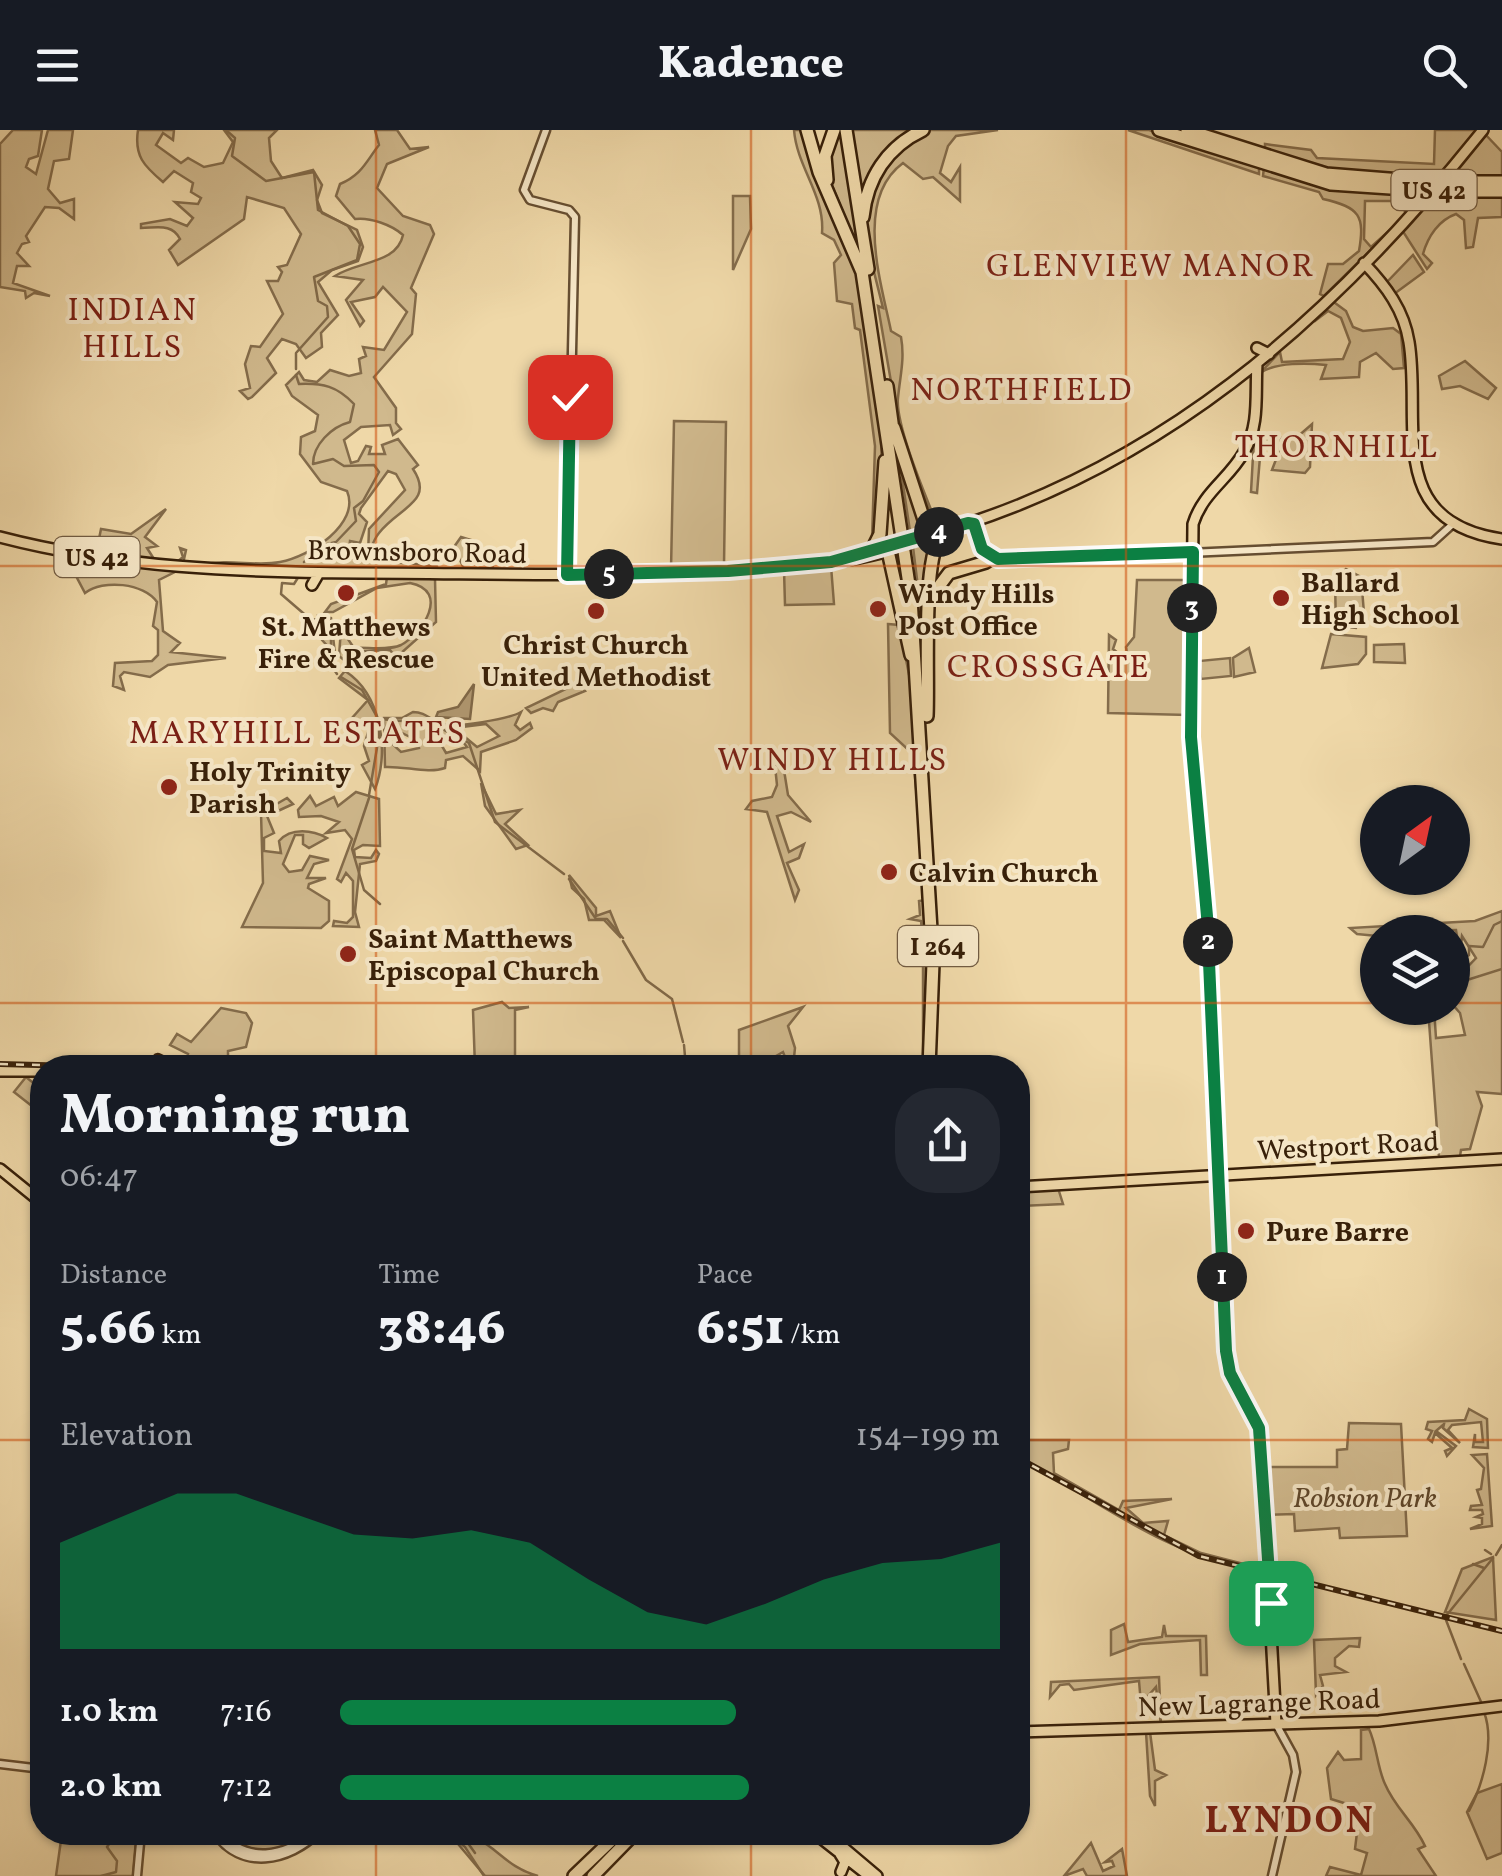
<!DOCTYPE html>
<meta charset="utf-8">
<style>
:root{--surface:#171b24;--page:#242831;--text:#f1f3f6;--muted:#9ea1a6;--accent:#0b8043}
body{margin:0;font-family:Vollkorn,serif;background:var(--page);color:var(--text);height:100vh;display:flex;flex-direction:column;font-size:38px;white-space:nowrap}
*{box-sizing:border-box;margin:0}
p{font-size:32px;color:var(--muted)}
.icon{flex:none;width:55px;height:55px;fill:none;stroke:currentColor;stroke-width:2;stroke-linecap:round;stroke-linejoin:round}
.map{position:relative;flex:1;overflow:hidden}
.panel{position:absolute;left:30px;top:925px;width:1000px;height:790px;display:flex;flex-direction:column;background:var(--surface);border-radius:40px;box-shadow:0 2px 8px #0004}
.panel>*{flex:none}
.needle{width:65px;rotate:33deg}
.controls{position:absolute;left:1360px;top:655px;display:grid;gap:20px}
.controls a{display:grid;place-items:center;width:110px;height:110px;border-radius:50%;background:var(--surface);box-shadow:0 2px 8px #0004;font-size:50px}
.pin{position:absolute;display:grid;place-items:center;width:85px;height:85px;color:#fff;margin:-42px;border-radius:20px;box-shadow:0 5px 15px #0006}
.km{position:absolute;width:50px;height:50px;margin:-25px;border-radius:50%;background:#222;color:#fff;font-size:28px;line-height:50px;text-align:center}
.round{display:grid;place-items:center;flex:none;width:105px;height:105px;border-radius:40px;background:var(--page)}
.headline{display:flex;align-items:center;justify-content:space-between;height:170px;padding:0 30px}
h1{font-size:55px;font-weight:800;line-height:75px}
.metrics{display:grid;grid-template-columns:repeat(3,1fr);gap:15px;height:170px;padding:10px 30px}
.metrics div{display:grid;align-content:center}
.metrics b{font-size:50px;font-weight:800}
.metrics small{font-size:28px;font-weight:400}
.metrics p{font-size:28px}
.chart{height:280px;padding:20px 30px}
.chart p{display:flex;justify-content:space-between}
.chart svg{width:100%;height:180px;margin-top:10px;fill:var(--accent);opacity:.7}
ul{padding:0 30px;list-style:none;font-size:32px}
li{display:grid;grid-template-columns:160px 120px 1fr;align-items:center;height:75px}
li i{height:25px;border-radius:12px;background:var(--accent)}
header{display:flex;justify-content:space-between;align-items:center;height:130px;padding:0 30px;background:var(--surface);font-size:45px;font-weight:800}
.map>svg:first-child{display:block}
.green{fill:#d0b98d;stroke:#846c4b;stroke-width:2.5;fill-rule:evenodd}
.water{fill:#b19972;stroke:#816948;stroke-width:2.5}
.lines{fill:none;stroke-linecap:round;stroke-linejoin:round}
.stream{stroke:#816948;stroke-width:2.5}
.minor-casing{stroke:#664e31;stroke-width:11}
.major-casing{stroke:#382009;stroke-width:14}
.highway-casing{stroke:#382009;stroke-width:16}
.minor{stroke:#f5e6c6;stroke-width:6}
.major{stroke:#efd8a8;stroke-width:9}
.highway{stroke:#efd8a8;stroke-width:11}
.rail-casing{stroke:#382009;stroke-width:6}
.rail{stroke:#f5e6c6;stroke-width:2.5;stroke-dasharray:8;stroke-linecap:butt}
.major-bridge-casing{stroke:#382009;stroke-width:14;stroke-linecap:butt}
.highway-bridge-casing{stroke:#382009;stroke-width:16;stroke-linecap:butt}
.major-bridge{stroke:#efd8a8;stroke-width:9}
.highway-bridge{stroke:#efd8a8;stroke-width:11}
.route-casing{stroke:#fff;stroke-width:20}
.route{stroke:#0b8043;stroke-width:12}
.grid{fill:none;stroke:#ce500c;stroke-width:2.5;stroke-opacity:0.55}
.poi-dot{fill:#8f2418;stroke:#f5e6c6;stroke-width:4}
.labels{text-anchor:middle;stroke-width:8;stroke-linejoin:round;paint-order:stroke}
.shield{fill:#f5e6c6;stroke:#715b42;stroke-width:2.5}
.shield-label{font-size:25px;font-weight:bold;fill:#382009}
.street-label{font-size:28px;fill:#382009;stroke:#f5e6c6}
.poi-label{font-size:28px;font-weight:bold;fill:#382009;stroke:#f5e6c6;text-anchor:start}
.park-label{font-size:28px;font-style:italic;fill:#5e462a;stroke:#f5e6c6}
.quarter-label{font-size:32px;letter-spacing:2.5px;fill:#7a1f14;stroke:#f5e6c6}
.district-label{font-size:38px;font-weight:bold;letter-spacing:2.5px;fill:#7a1f14;stroke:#f5e6c6}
</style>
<header><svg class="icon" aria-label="menu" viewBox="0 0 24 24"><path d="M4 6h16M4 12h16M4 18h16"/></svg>Kadence<svg class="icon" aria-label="search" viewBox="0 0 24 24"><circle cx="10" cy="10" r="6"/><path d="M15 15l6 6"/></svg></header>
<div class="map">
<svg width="1502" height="1746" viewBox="0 0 1502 1746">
<rect width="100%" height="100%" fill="#efd8a8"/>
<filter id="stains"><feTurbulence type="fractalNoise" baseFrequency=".002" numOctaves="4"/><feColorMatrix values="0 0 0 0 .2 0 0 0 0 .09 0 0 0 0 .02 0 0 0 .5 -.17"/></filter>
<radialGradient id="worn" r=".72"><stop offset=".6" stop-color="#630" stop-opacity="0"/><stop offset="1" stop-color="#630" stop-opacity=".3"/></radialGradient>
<path class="green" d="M13,0H42L38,26L29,29L26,37L36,44L48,0H73L69,29L54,31L48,59L60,73L74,69V89L59,78L45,77L26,106L29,112L22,114L17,123L29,136H17L13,153L50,166L34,163L26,168L25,161L0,157V14Z
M138,0H174L173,10L163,3L156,15L181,33L188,28L204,37L223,33L233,12L224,0H277L269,8L271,31L282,48L313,40L322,55L317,70L322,83L357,100L363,117L358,131L332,140L318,152L338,185L321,203L322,217L306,228L296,214L282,209L267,228L276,243L252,267L248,269L240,261L250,258L245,234L251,216L260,217L283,184L267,151H278L282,142L278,137L287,135L301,104L284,78L247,67L244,89L178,135L169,120L180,109C172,93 157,98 141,98V94L170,89L187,96L193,88L175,72L198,74L201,68L191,62L193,53L174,41L163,52C144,36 134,26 138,0Z
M375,0H397L410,19L429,17L387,34L377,58L403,86L430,95L434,104L411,158L416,164L412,204L374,247L396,278V293L401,299L393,305L390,295L361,297L344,310L351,333L358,331L366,316L371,317L369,324H385L382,315L398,309L418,335L413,339C435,372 399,377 379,403C374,409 371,418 368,425L369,399L405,360L396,344L388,341L361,378L359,384L367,392L360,413L350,411L348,428L438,436L411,440L203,435C228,428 255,437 280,432C309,427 361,394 347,361L321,352L300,324L301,307L315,301L318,285L292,266L286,255L299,242L304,250L317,252L330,240L349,246L361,243L359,229L366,226L363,217L384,220L407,182L383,157L375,167L351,172L364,191L360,196L346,170L363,150L335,146C358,131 397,134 403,105C392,95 370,87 355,89L336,66L340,54C362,45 367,30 379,15Z
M794,0H805C821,40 841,80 853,121C871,183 895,350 872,409L875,316L860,200L855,198L852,174L837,171L834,133L841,125L834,110L822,103C825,65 797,38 794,0Z
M835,0H844L858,98L855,99L864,134L827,43Z
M847,0H919L900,10L861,78Z
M927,0H998L956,6L948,16L940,43L951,52L960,37V71L933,47L923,49L903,33C854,69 881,152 891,201L901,207C905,229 900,246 898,268C895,295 927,369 938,397L902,316L878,176L883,178L865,106L867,71L892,23Z
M1128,0H1149L1259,36V44Z
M1435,0H1479L1438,49L1343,44L1265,21V14L1311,20L1317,28L1434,34Z
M1484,3L1502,22V49L1445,50Z
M1264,37L1426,62L1407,83L1394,71H1365L1364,109L1371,117L1400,91L1324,166L1320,164L1328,134H1343L1359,121C1365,86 1360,77 1323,69L1319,62L1263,46Z
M1436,63L1502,64V87L1478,88L1473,117L1466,118L1464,90L1456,84C1439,90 1428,106 1423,124L1432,133L1427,139L1402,100Z
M733,66H750L751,99L733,140Z
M1413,125L1424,142L1394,164L1386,153Z
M1331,170L1346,181L1353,197L1363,201L1393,198L1401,204L1404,238L1393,239L1376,223L1360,232L1359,247L1321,249L1326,235C1308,233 1276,232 1260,243L1280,222L1282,232L1343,229L1350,212L1341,188L1328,181L1315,191L1313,188Z
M1465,231L1496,258L1488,269L1460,256L1442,259L1439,246Z
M674,291L726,292L724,436L671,440Z
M1312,294L1310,337L1305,343L1272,340L1280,319L1261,315L1257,363L1251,362L1254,308H1296Z
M897,314L929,400L911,408Z
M166,379L145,407L157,416L147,418L154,429L177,432L183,427L180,418L186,420L183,434L96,424L101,399L131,404Z
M461,407L474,411L473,434H494L492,438L465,441L454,417Z
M929,413L931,416L926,522L913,417Z
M65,425L177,441L159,450L163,501L180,513L171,522L226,528L168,535L150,547L124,542L120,546L124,560L113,556L115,533L152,531L158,525V500L153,496L157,472C144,453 103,449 85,463Z
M831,436L834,474L785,475L784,440Z
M1346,439L1361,447L1364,483L1356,498L1339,496L1336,501L1335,449Z
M387,447L435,449L436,492L400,524L401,534L390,520L347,522L344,530L339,526L341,499L354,518C367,517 388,521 401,515C422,504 451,461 410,453L377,458L333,482H325L331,474L386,454Z
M1137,450H1189L1188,585L1108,583L1109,505L1116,510L1113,519L1128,531L1126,517L1134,507Z
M318,486L331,488L335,524L322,510Z
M888,494L899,495L915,574L921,714L913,624L890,603Z
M1331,504L1366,507V524L1358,534L1322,538Z
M1404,514L1405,533L1374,532V515Z
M1249,518L1255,542L1234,547L1233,528Z
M1230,528L1231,546L1201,549L1199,531Z
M345,541C381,564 390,621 375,659L362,635L369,631L364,616L369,599L352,588L368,570L339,548Z
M578,553L585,561L558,572L553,581L543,578L531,583L526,578Z
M413,582C426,582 430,590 442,594C456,598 509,589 521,582L515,595L520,600L530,593L532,598L516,610L481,622L480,641L463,626L446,630L445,638C428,644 405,636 385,637L384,588H402ZM486,594L499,606L477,617L454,598ZM400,602L418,611L419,618L401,622L387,609ZM435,604L460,608L467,617L446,623Z
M783,634L788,665L811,692L791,682L777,686L789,722L804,714L799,728L787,733L799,760L795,770L767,682L746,679L752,671L772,667L777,655L775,636Z
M481,653L496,684L520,680L505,694L528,715L516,719L485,676Z
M356,662L379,669L380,716L363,715L354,720L355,727L371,728L376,720L379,724L376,731L360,734L355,782L359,797L333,796L334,791L347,793L353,787V751L346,743L341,752L337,749L352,709L345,700L326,703L339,692L321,686L299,687L298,680L310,666L316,676L334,667L338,676Z
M287,668L293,674L267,686L274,703L264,708V721L281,723L279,711C291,697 313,700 327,708L309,718L303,714V705H295L283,734L289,742L302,740L310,726L329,730L314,734L307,748H326L309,754L308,758L329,771V791L321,798L242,797L263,753L261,683Z
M569,745L596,778V786L610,781L621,808L604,790H589L584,769L572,758Z
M925,770L927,912L923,933V809L921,791L910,789L920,785L919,771Z
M1502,781V964L1477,962L1482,976L1470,1019L1461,1020L1460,1026L1439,1027L1428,878H1434L1436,908L1465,905L1460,883L1453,875V852L1476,828L1462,806L1460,825L1456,800L1378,802L1377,806L1357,804L1350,798L1475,791Z
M502,872L509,878L529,877L515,880V936L475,937L473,880Z
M803,877L788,896L795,918L793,937H777L787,932L783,922L757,937L746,932V937H675L676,929H739V900Z
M221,878L246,883L252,893L246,917L228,921V937H184L188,924L170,915L177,904L191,912Z
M26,947L42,960V984L14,962Z
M1058,1058L1063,1074L1021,1076L1024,1060Z
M1469,1279L1487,1289L1488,1318L1473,1317L1475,1304V1312H1483L1481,1292L1452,1295L1448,1300L1460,1313L1443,1298L1444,1294L1436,1301L1456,1316L1447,1326L1445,1321L1452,1318L1435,1303L1432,1312L1428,1309L1432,1301L1426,1299L1428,1292L1465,1290Z
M1349,1293L1401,1294L1407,1406L1340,1408L1339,1398L1295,1401L1294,1384L1265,1385L1263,1337H1337V1320L1347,1319Z
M1018,1310H1069L1068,1319L1053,1323L1054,1343L1119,1380L1123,1371L1172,1369L1126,1378L1143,1393L1168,1391L1164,1405L1201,1423L1263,1439C1183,1437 1087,1365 1018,1326Z
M1487,1324L1492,1396L1470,1399L1482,1394V1388L1476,1387L1483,1384L1482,1380H1470L1471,1376L1482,1375L1477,1360L1481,1359L1484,1338L1472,1325Z
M1493,1427L1496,1490L1445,1482L1462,1439Z
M1124,1494L1128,1512L1162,1507L1164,1495L1166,1506H1206L1207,1545H1201L1200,1510L1140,1514L1111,1525V1500Z
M1360,1508L1359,1517L1349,1516L1335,1528V1536L1346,1542L1320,1545L1323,1556L1316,1565L1314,1510Z
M1159,1547L1161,1595L1156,1557L1141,1574L1139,1551L1074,1560L1069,1554L1060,1555L1050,1567L1051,1552Z
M1369,1599C1377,1616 1377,1637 1385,1654C1395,1678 1414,1692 1425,1716L1418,1719L1436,1746H1326L1330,1737L1361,1745L1367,1723L1355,1719L1360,1678L1331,1669L1327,1638L1338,1622L1344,1630L1361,1629V1600Z
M1146,1602H1150L1155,1640L1166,1645L1155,1651V1676L1150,1666Z
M1502,1654V1723L1487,1729L1467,1682L1477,1663Z
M62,1703H137L133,1746H56Z
M223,1703H309C281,1722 249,1729 223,1703Z
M448,1703C492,1702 497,1735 538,1746H484L465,1717Z
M1091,1713L1103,1741L1114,1736L1112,1731L1105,1732L1122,1719L1127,1746H1087L1083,1739L1064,1746Z"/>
<path class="water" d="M474,554L470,589L436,587L438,582L458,577Z"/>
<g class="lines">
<path class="stream" d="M226,0L235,8L232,26L266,51L314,42L318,80L348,96L360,114L357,130L314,147L318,171L327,176L328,187L296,223V239
M296,245L299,254C323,253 337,256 354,274L350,292C331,297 313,315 313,334L333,329L344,336L374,335L379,342L363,371L354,378L356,391L336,412L319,416L304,432
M299,446L294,454L282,453L281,464L310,489L331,491V522L326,528L337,544
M341,547L362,560L377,587
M383,589C405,593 418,588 440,598
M444,600L469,613L495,692L564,744
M369,665L379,606L377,587
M369,668L352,719L364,760L380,774
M569,749L596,789H607L623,808
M623,811L646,850L672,869L683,912
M1452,833L1469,825V816L1483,817L1494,795L1502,791
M1452,847L1467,850L1502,839
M684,915L686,938
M1485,1420L1491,1424
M1496,1425L1502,1415
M1473,1434L1484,1438
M1446,1486L1493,1428
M1018,1490L1023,1495
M1446,1490L1461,1529
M1464,1534L1482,1574
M1469,1681C1483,1654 1495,1611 1484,1582
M243,1702L254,1706L260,1702
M448,1702L485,1746
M460,1702L475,1723
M101,1746L116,1742L117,1731L107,1717L117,1702"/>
<defs>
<path id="minor" d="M546,0L524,60L530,70L569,80L575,87L567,445
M974,394L986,431
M986,432L1433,412L1454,393
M0,1634L42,1639
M214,1702C241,1742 289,1732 319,1702
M220,1702C246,1734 285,1727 313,1702
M137,1746L141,1702
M1272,1746L1296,1642L1293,1625L1276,1594"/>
<path id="major" d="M1364,133C1386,156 1404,180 1409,212C1422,290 1383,392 1502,409
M1257,218L1269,224
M1257,234C1255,264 1260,295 1244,322C1229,349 1203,362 1193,394L1191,607L1207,782L1226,1224L1230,1243L1260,1302L1276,1594
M0,407C119,438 238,442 361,443C449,443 537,446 626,444C715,441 810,444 896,419
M915,409C1155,347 1330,191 1483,0
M312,455L319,443
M152,938L158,930L174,938
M604,938H640
M0,941H42
M0,1039L42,1073
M1018,1057L1502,1029
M1018,1602L1379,1591L1502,1576
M813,1702L869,1746
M825,1702L877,1746
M840,1724L845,1732L841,1742"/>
<path id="highway" d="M807,0L819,42L862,142L911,468L933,833L929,938
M846,0L868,139
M1159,0L1331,54L1420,60
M1187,0L1326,44L1426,52
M827,50L825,26L834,0
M1454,52H1502
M1451,61H1502
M863,87C867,48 887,17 923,0
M887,256L894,307
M894,298L929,405
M872,420L880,404L885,331
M888,421L911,525
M934,463L949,443L986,432
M927,586C929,547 922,434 940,407
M574,1746L620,1702
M593,1746L636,1702"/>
</defs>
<use href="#minor" class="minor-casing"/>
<use href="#major" class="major-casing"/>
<use href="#highway" class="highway-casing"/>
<use href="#minor" class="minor"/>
<use href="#major" class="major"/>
<use href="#highway" class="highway"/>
<defs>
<path id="rail" d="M0,934L151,938
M1018,1328L1199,1426L1502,1501"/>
</defs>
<use href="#rail" class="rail-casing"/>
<use href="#rail" class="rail"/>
<defs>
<path id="major-bridge" d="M896,414L915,409"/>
<path id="highway-bridge" d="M1426,52H1454
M1420,60L1451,61"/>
</defs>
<use href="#major-bridge" class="major-bridge-casing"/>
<use href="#highway-bridge" class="highway-bridge-casing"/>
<use href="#major-bridge" class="major-bridge"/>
<use href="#highway-bridge" class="highway-bridge"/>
</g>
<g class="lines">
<defs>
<path id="route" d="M570,267L567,445L728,441L831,432L968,393L974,394L982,419L998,429L1193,422L1191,607L1207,786L1226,1221L1230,1243L1259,1298L1271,1473"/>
</defs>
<use href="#route" class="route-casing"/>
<use href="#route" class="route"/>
</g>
<path class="grid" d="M376,0V938M751,0V938M1126,0V1746M0,436H1502M0,873H1378M1452,873H1502M0,1310H42M1018,1310H1502M376,1702V1746M751,1702V1746"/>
<g class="poi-dot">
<circle cx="346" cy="463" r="10"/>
<circle cx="1281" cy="468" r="10"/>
<circle cx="878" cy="479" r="10"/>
<circle cx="596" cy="481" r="10"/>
<circle cx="169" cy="657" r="10"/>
<circle cx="889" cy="742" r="10"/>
<circle cx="348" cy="824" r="10"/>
<circle cx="1246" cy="1101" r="10"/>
</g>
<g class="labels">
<g class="shield">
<rect x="1391.5" y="40" width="85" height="40" rx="8"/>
<rect x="54.5" y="407" width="85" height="40" rx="8"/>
<rect x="898" y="796" width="80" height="40" rx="8"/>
</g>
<g class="shield-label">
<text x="1434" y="69">US 42</text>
<text x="97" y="436">US 42</text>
<text x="938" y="825">I 264</text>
</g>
<g class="street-label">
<text transform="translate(417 421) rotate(1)" y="10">Brownsboro Road</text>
<text transform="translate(1348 1015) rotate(-3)" y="10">Westport Road</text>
<text transform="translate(1259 1572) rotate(-2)" y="10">New Lagrange Road</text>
</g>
<g class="poi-label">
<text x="1301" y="462">Ballard<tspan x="1301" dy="32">High School</tspan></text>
<text x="898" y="473">Windy Hills<tspan x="898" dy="32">Post Office</tspan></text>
<text x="346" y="506" text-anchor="middle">St. Matthews<tspan x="346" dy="32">Fire &amp; Rescue</tspan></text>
<text x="596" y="524" text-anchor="middle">Christ Church<tspan x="596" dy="32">United Methodist</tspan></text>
<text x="189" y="651">Holy Trinity<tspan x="189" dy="32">Parish</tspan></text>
<text x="909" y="752">Calvin Church</text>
<text x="368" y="818">Saint Matthews<tspan x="368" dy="32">Episcopal Church</tspan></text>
<text x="1266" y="1111">Pure Barre</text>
</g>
<g class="park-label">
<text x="1365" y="1377">Robsion Park</text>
</g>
<g class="quarter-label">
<text x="1151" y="146">GLENVIEW MANOR</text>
<text x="133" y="190">INDIAN<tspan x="133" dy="37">HILLS</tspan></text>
<text x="1022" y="270">NORTHFIELD</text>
<text x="1337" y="327">THORNHILL</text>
<text x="1049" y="547">CROSSGATE</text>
<text x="298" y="613">MARYHILL ESTATES</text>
<text x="833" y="640">WINDY HILLS</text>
</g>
<g class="district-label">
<text x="1290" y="1702">LYNDON</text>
</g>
</g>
<rect width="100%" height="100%" filter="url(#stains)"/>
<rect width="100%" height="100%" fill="url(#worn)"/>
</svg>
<div class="controls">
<a><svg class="needle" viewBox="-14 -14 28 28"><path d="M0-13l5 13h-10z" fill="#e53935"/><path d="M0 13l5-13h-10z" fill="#9ea1a6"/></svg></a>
<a><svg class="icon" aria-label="layers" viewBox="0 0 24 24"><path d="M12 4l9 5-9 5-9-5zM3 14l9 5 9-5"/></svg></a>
</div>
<div class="pin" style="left:1271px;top:1473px;background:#1e9e55"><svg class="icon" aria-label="arrive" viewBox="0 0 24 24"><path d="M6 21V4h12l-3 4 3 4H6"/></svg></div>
<div class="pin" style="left:570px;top:267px;background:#d93025"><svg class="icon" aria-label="check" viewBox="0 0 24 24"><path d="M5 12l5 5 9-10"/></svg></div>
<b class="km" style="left:1222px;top:1147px">1</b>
<b class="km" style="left:1208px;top:812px">2</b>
<b class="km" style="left:1192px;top:478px">3</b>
<b class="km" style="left:939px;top:402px">4</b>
<b class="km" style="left:609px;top:444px">5</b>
<section class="panel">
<div class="headline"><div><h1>Morning run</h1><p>06:47</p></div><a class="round"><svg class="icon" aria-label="share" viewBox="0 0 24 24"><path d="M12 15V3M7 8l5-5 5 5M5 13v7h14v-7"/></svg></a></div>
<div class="metrics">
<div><p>Distance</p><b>5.66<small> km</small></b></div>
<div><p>Time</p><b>38:46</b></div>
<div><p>Pace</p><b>6:51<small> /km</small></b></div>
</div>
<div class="chart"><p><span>Elevation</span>154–199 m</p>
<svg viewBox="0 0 160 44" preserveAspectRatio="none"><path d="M0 44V18L10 12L20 6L30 6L40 11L50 16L60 17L70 15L80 18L90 27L100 35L110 38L120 33L130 27L140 23L150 22L160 18V44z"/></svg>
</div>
<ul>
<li><b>1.0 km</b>7:16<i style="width:60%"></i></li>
<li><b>2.0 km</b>7:12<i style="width:62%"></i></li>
</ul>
</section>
</div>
